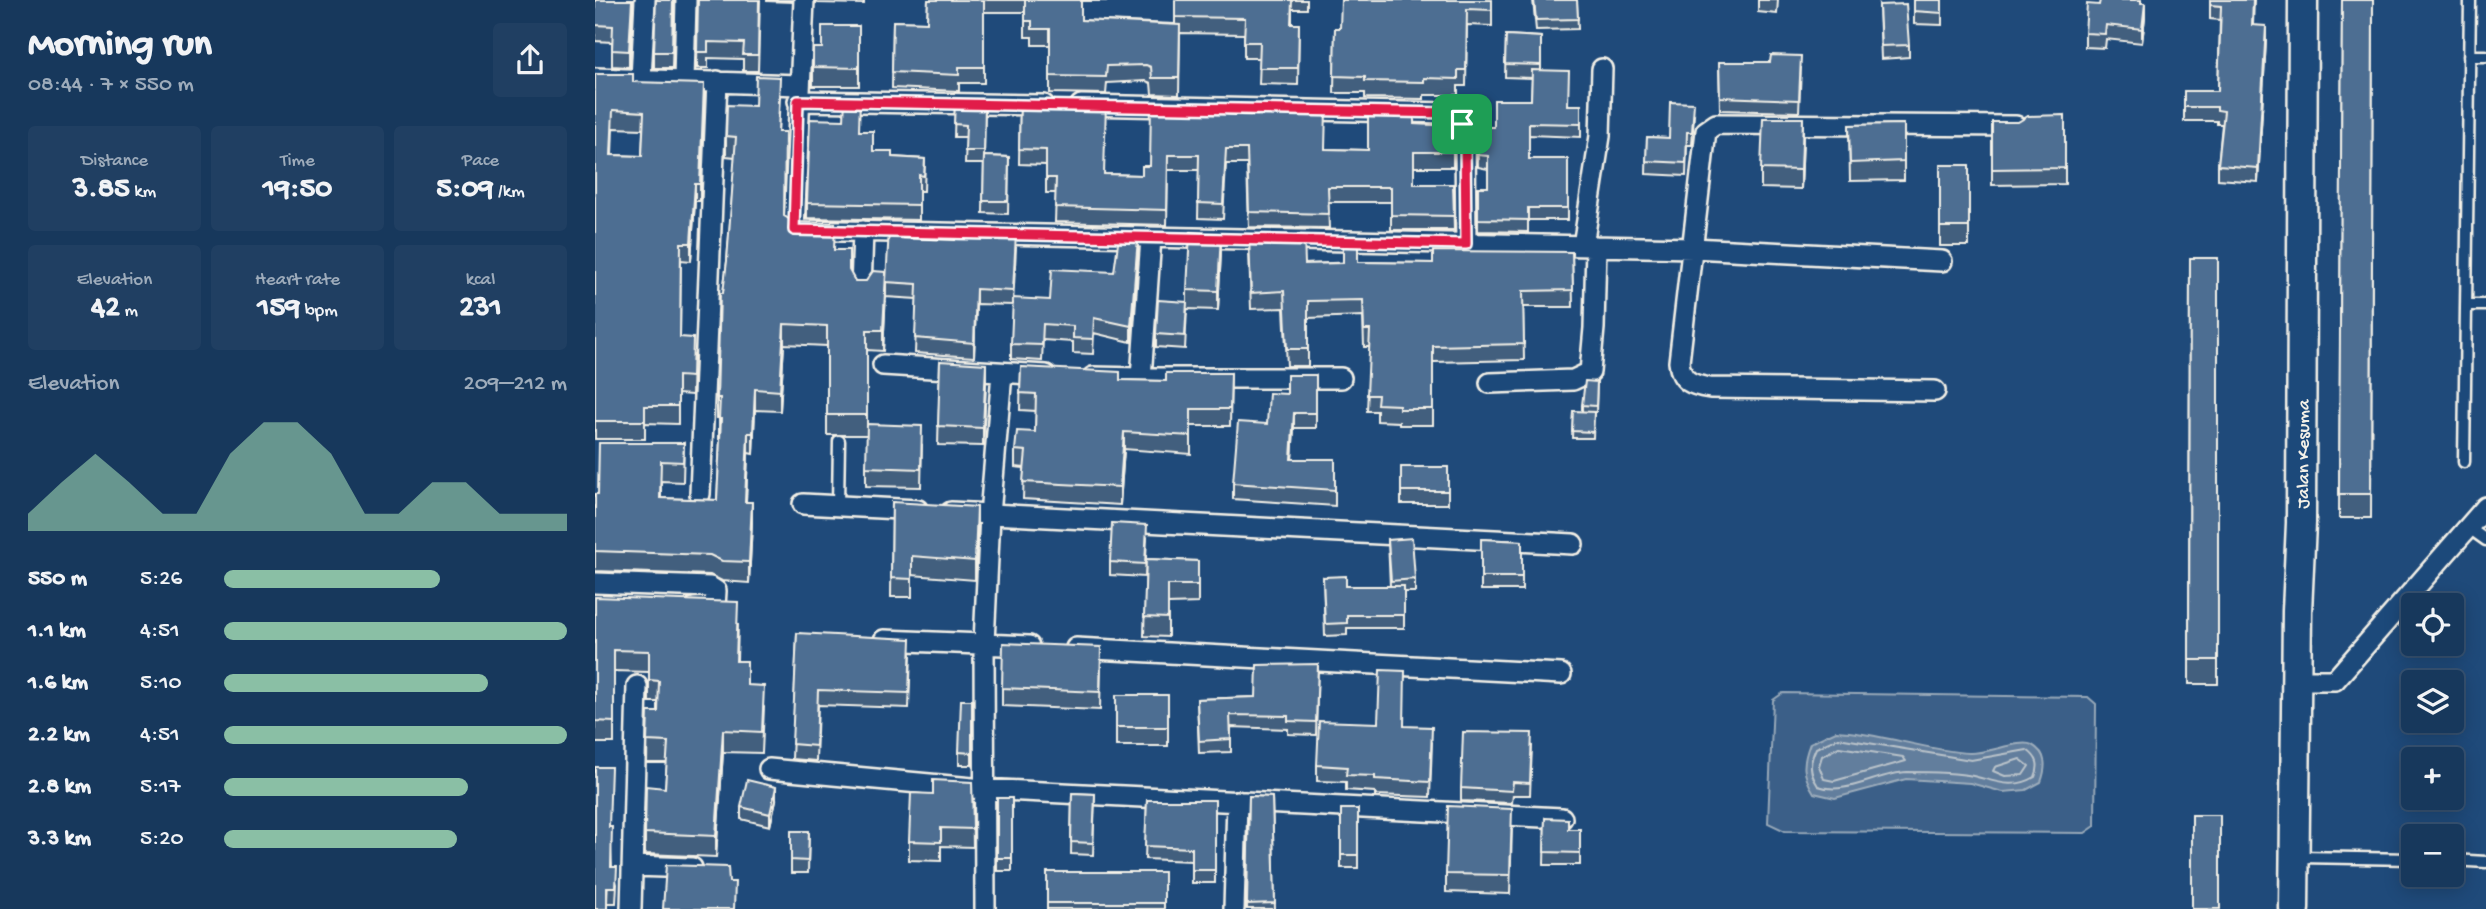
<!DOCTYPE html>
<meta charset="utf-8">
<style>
:root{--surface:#17385c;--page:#203f62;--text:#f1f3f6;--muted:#9eacbb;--line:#365272;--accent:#8abfa5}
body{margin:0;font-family:"Gochi Hand",sans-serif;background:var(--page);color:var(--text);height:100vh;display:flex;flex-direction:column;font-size:26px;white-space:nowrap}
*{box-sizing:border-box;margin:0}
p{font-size:23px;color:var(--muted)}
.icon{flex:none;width:38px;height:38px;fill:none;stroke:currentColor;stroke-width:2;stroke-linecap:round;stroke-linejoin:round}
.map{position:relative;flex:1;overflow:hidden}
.side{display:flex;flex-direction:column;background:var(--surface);width:595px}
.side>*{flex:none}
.controls{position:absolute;left:1806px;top:593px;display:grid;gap:14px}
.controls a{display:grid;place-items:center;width:63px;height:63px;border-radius:7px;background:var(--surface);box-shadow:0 4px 18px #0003,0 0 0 2px var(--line);font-size:35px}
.pin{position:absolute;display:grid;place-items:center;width:60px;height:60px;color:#fff;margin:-30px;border-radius:14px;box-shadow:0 4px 10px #0006}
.round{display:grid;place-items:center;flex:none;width:74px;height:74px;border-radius:7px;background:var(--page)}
.overview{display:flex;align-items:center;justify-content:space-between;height:119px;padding:0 28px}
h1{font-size:38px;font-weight:800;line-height:52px}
.stats{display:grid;grid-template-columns:repeat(3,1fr);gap:10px;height:119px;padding:7px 28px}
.stats div{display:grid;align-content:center;border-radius:7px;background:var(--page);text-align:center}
.stats b{font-size:30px;font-weight:800}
.stats small{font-size:19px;font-weight:400}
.stats p{font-size:19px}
.chart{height:196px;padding:14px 28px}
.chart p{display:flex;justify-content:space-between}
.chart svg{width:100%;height:126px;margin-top:7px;fill:var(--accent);opacity:.7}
ul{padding:0 28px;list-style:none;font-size:23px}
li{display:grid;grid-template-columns:112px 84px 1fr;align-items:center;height:52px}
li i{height:18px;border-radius:9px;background:var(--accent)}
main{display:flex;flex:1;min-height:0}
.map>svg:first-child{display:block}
.green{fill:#3a5f88;stroke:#97a8b8;stroke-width:2}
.water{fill:#627e9d;stroke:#9cacbb;stroke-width:2}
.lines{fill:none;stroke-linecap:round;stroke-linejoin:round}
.shore{stroke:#bac3ca;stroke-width:2}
.lane-casing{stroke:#f4f1e8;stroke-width:15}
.street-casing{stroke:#f4f1e8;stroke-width:24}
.secondary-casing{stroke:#f4f1e8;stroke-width:33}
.lane{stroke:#1f4a7a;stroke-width:10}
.street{stroke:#1f4a7a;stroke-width:19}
.secondary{stroke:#1f4a7a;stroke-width:28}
.wall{fill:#425f7e;stroke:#f4f1e8;stroke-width:2;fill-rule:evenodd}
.shaded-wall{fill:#364d66;stroke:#f4f1e8;stroke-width:2}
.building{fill:#4d6e92;stroke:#f4f1e8;stroke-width:2;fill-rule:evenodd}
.route-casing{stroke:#fff;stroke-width:14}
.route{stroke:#e11d48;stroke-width:9}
.labels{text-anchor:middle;stroke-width:5;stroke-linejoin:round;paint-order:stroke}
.street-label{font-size:19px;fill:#f4f1e8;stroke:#1f4a7a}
</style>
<main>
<section class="side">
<div class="overview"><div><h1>Morning run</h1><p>08:44 · 7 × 550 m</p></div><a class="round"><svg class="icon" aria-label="share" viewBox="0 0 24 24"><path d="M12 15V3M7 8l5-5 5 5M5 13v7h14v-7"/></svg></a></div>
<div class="stats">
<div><p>Distance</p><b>3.85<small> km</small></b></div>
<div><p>Time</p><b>19:50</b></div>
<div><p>Pace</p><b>5:09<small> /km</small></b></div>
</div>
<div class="stats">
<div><p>Elevation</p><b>42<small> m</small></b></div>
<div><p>Heart rate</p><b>159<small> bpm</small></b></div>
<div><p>kcal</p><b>231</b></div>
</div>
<div class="chart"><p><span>Elevation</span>209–212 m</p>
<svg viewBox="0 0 160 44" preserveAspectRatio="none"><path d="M0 44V38L10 27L20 17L30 27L40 38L50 38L60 17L70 6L80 6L90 17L100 38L110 38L120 27L130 27L140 38L150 38L160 38V44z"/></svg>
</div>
<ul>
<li><b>550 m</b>5:26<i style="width:63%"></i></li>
<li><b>1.1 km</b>4:51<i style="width:100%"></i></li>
<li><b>1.6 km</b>5:10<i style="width:77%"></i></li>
<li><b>2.2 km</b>4:51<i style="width:100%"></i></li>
<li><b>2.8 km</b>5:17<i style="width:71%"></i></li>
<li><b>3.3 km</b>5:20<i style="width:68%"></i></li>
</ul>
</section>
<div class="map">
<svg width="1891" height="909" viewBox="0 0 1891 909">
<rect width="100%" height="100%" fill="#1f4a7a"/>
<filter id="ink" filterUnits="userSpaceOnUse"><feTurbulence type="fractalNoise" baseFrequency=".0143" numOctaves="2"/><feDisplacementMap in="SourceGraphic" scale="14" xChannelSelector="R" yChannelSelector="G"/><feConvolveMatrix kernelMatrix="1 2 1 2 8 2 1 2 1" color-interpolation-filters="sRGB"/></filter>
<g filter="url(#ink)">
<path class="green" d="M1188,693L1493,697L1501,704L1500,826L1490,833L1190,831L1173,823L1178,700Z"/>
<path class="water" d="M1241,731C1286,733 1329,750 1374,753C1392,754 1426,739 1437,745C1453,754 1451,768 1446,782L1431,790L1408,792L1375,783L1311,779L1240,798L1219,793C1207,774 1207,764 1215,743Z"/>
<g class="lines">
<path class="shore" d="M1243,738L1376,760L1432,750C1443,758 1445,765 1440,777C1419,790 1400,781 1378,776C1358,772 1333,772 1312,772C1283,773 1251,796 1223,786C1214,772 1214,763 1221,748Z
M1244,747L1308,757L1311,761L1239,781L1229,779L1224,766L1227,756Z
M1425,759L1434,766L1428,775L1410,776L1398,771L1400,767Z"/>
<defs>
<path id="lane" d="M1874,56H1891
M1871,305H1891
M1869,462L1875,0
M243,505L244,441
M1874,528L1891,540
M1704,857L1818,859
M1857,860L1891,862"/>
<path id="street" d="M209,0L199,230L1098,248L1347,261
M0,78L204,85
M46,79L50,0
M89,81L91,0
M203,101L449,105
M486,105L855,113L867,124L870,138L871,244
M988,246L1005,136L1007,69
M266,290L268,231
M288,365L451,375
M498,377L546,378L556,238
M546,378H746
M895,383L978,380L995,372L999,328L1001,246
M1340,391L1115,388C1097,385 1086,382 1084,362L1111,131L1121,124L1421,126
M105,494L122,81
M208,504L323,510
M356,512L978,544
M0,583L115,587L121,591L120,607L99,608
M289,640L434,646
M481,648L966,674
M1701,680H1740L1891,507
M174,769L388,789L967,818
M39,866L97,868
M36,909L42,686
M390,909L389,643L395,515L407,373
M639,909L642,801"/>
<g id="secondary">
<path id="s1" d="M1699,909L1702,611L1706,523L1708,0"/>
</g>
</defs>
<use href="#lane" class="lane-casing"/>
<use href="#street" class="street-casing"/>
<use href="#secondary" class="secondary-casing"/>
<use href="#lane" class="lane"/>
<use href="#street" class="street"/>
<use href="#secondary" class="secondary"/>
</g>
<path class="wall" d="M0,0H38L34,67L17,66V42L0,41Z
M79,0L77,68H59V52Z
M103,0H165L163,71H148V59L113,58V68H102Z
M172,0H197V2L172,1Z
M221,0H269V4L221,3Z
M333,0H517V1H486V20L580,24V0H712V9H697V24H704L703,85L664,84L665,58H649V34L585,33L584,95L557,94L556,83L551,81L512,83L511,94L455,93V45H437V37H430V12H389V83H364V91L297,88L298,21L332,22Z
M897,0V26L872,25L871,86H863V95H829V99L770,98V93H739L740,28H745Z
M938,0H982L983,29L941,30Z
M1163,0H1183L1182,14L1163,12Z
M1319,0H1347V25L1319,24Z
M1615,0H1659L1658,25L1671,40L1663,182L1623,179V165L1627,124H1622V121H1589V91H1623L1625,20L1615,19Z
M1747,0H1778L1776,518H1744Z
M1546,3L1550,17L1547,43L1511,39L1510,48L1490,47V33L1504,5Z
M1284,5L1314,45V57L1286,59Z
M264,26V86H218V67L227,48Z
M911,35L946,37V70L974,105H986V137L934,135V159H973V220H933V232L883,231V187H893V169L883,167L882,127H899L936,100L937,78L910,77Z
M1124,62L1206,68L1204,112L1125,110Z
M0,74L38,82L109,102L105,201H100L96,261L86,260L85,337L98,355L97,395L83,394V424L50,423V439H0ZM18,128L48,129L47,156L17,155Z
M185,97L183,132L189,216L240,250L260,281L291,292L288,351L272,350V435H232V346L189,344L185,411L160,410L158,454L153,453L151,502L157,522L154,583L127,581L115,575L0,571V494H3L89,443L88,482L66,481V498L122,500L125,439H124V418H122V398L128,293L132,261L140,157L131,156V136L160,106Z
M425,102L510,174L547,175L555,166L633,114L730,149L773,150L819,124L858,126V167H819V184H858L859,230H796V202H733L734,228L654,227L652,164H631L628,219L603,218L604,170H573L572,225L460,222L461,193H451V165L424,164Z
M360,103L390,104L389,164H370L371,137H359Z
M1099,115L1097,145H1092L1091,176L1051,174L1052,137L1074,138Z
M1470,115V184L1397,185V122H1423Z
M1309,124V180L1255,181L1254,125Z
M264,131L278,151L297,157L330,159L329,191H324V220L212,218V203Z
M1208,137L1206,189L1166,188V169Z
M389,156L414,157L413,214L388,213Z
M1345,165H1374V246H1345Z
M309,238L421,248L418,305L381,304L379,357L320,353L322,299L291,297V282Z
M654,251L710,264L763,262L838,263L977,252L978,307H928L929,360L838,362V425H804V422L782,421V411H772L775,347H769L768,316L713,318V366H692L689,308L656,309Z
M626,252L623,310L592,309L590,349L561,347V334L592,302V290Z
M543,253L536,342L499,333L498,354L478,353V342L448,340L447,361L416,359V344L455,300L519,272Z
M1595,258H1623V684H1594Z
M345,361L391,382L388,446L343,445Z
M426,367L525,380L571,381L636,373L635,426H596V454L529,449L525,505L428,499L429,468L420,467V450L440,432L441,411L425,410Z
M721,375V428H699L697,459H740V506L638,499V483L672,424L692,394Z
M1002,382L1001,412H999L998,438H977L978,411L987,412V405Z
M327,445L326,487L271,486V467Z
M806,467H853V504H806Z
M297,502L382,525L380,580L317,575V597H296Z
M552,538L550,577L515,575V562Z
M886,539L927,541V590H886Z
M793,540L820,579V592H809V628H752V635L730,636L728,577L751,586H795Z
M551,559L603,561V603L573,604V637L549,636Z
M0,597L143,624L142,661L152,685L169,707L167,753L128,752L121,857L50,854V833L70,788L72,763H52L53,712H63V702H54V672L19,671V743H0Z
M202,633L316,654L314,708L223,705L221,761L197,759Z
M723,664L721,735L693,734V729L636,727V752L604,753L602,699L661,697Z
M506,665L505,710L407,706V688Z
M521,695H573V746H521Z
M377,700V765H364V752Z
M809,726L837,742L835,797L780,795V792L751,790V782L722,781V765Z
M937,746L935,795H918L917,803L866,801V788Z
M377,782L378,847L346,846V861L314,860V841L338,794Z
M477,793L500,794L498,855L476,854Z
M654,796L677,797L680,909H652Z
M402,798H417V871H402Z
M181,800L175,826L146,819V807Z
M552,800H620V883H597V861L550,859Z
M746,809H763V868H746Z
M950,818L973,829H985V865H949Z
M15,827L17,867L22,884L21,903H12Z
M917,828L915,894L851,892V874Z
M196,831H214L213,873H196Z
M452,872H569V909H452Z"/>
<path class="shaded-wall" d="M37,0H38L34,67V51Z
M1550,3V17L1547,43V29Z
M1671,26V40L1663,182V168Z
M109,84V102L105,201V184Z
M1208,118V137L1206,189V170Z
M100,184V201L96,261V243Z
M626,234V252L623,310V291Z
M543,238V253L536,342V326Z
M291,272V292L288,351V330Z
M381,289V304L379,357V343Z
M189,324V344L185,411V391Z
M391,364V382L388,446V428Z
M160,389V410L158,454V433Z
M699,413V428L696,475V459Z
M529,432V449L525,505V487Z
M153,433V453L150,522V502Z
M157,502V522L154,583V562Z
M382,507V525L380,580V561Z
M128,730V752L121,857V836Z
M181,787V800L175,826V814Z"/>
<path class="building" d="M0,0H37L34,51L17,50L18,26L0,25Z
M61,0H78L77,52H59Z
M103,0H164L163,55H148L149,43L113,42V52H102Z
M333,0H389V67H364V75L297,72L298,21L332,22Z
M430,0H486V20L585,25L584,78H557L556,67L551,65L512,66L511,77L455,76V29H437V21H430Z
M580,0H697L696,24H704L703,68H664L665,42H649L650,18L580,17Z
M746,0H897V10L872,9L871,70H863V79L829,78V82L770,81V77L739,76L740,28H745Z
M939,0H982L983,19L941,20Z
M1319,0H1347V13L1319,11Z
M1505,0H1546V3H1550L1547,29L1511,25L1510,34L1490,33L1492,4L1504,5Z
M1615,0H1658L1657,25L1671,26L1663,168L1623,165L1629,111L1622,110V107H1589V91H1623L1626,6L1615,5Z
M1747,0H1778L1776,494H1744Z
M1311,4L1314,45L1286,46L1284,5Z
M227,26H264V68L218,67V48H227Z
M911,35L946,37V65L910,64Z
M1176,55L1206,56L1204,100L1125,97L1124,62H1175Z
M937,70L974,71L973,105H986V124L934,123V159H973V208H933V220L883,219V187H893V156L883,155L882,127H899V100H936Z
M0,74H38V82L109,84L105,184H100L96,243H86L85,337L98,338L97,377L83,376V406H50V421H0ZM18,110L49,112L47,156L16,155Z
M161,76L185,77L183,132H190L189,216L199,222L240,223L239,250H254V270L260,281H271L278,271L291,272L288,330H272V415H232V326L189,324L185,391L160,389L158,433H153L150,502H157L154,562L127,561L115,555L0,551V494H3L4,443H89L88,462L66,461L65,498L122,500L126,419H124L125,398H122L125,293H128L132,261L141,137L131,136L132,105L160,106Z
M250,99H265L264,131H278V151H297V157L330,159L329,176L324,175V205L212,203L215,119L249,120Z
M425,102L511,103L509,174L547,175V166H555L556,104L630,105L633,114L662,115V108L731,109L730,149L773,150V107L819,108V124L858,126V152H819V184H858L859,216L796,215V187H733L734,214L654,212L652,149H631L628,204L603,203L604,155H573L572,210L460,207L461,178H451V150L424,149Z
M1075,102L1099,103L1097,132H1092L1091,163L1051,161L1052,137L1074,138Z
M360,103L390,104L389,151H370L371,125L359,124Z
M1470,115V168L1397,169V122H1423L1433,116Z
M1168,118H1208L1206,170L1166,169Z
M1309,124V161L1255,163L1254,125Z
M389,156L414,157L413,201H388Z
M1345,165H1374V227H1345Z
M294,229L309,230V238L360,240V235L388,237V231L421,233L418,291L381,289L379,343L320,338L322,284L291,282Z
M595,232L626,234L623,291L592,290Z
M654,235L709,236L710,264L748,263V237H763V262L838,263V251L977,252L978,290L928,291L929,344L838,346V409H804V405L782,404L783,395H772L775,330H769L768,300L713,301V349H692L689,291L656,293Z
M524,236L543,238L536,326L499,318L498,339L478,338V326L448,324L447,345L416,344L418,298L455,300L457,269L519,272Z
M1595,258H1623V660H1594Z
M563,300L592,302L590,336L561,334Z
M345,361L391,364L388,428L343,426Z
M426,367L525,372V380L571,381V373H636L635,409H596V436L529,432L525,487L428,482L431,451L420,450L422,431L440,432L441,394L425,393Z
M692,375H721V413H699L696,459H740V490L638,483L643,422L672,424L674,393L692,394Z
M990,381L1002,382L1001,406L987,405Z
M978,411L999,412L998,432L977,431Z
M272,424L327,426L326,469L271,467Z
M806,467H853V491H806Z
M297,502L382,507L380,561L317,556V579L296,578Z
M517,523L552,525L550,564L515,562Z
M817,538L820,579L796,581L793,540Z
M886,539L927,541V577H886Z
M551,559L603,561V585H573V618L549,617Z
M751,576V586H809V615H752V623L730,624L728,577Z
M0,597L143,602L141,661H152V685L169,686L167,732L128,730L121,836L50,833L51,786L70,788L73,742L52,741L53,712H63L64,681L54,680V651L19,650V722L0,721Z
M202,633L316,639L314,693L223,690L221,746L197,744Z
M408,643L506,647L505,692L407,688Z
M723,664L721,722L693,721V716L635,715L636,739L604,741L602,699L661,697L662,665Z
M785,670L810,671L809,726L837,727L835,782L780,779V776L751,775L752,767L722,765L724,721L783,723Z
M521,695H573V727H521Z
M366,700H377V753L364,752Z
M868,732L937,733L935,783L918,782L917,791L866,788Z
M0,767H16L14,827H17L16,867H22L21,887H12V909H0Z
M152,780L181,787L175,814L146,807Z
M338,780L377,782L378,829L346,828V842L314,841L316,793L338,794Z
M477,793L500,794L498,843L476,842Z
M654,796L677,797L680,903L652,904Z
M402,798H417V858H402Z
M552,800H620V870H597V848L550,846Z
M853,806L917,809L915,875L851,874Z
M746,809H763V855H746Z
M1597,815H1625V909H1597Z
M950,818L973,819V829H985V853L949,852Z
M196,831H214L213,861L196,860Z
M71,865L133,867L134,882H140L139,909H68Z
M452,872H569V903H452Z"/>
</g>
<g class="lines" filter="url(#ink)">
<defs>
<path id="route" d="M203,101L855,113L867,124L870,138L871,244L199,230Z"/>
</defs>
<use href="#route" class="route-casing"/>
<use href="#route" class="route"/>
</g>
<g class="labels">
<g class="street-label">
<text dy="7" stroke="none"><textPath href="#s1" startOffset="455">Jalan Kesuma</textPath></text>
</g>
</g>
</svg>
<div class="controls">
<a><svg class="icon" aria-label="locate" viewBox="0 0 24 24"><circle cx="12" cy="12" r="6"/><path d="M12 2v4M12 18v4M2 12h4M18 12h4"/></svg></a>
<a><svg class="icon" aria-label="layers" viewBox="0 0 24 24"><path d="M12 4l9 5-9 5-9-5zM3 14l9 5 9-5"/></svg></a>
<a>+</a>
<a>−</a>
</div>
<div class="pin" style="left:867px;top:124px;background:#1e9e55"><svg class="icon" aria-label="arrive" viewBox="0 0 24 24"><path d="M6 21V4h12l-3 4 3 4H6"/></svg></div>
</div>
</main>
